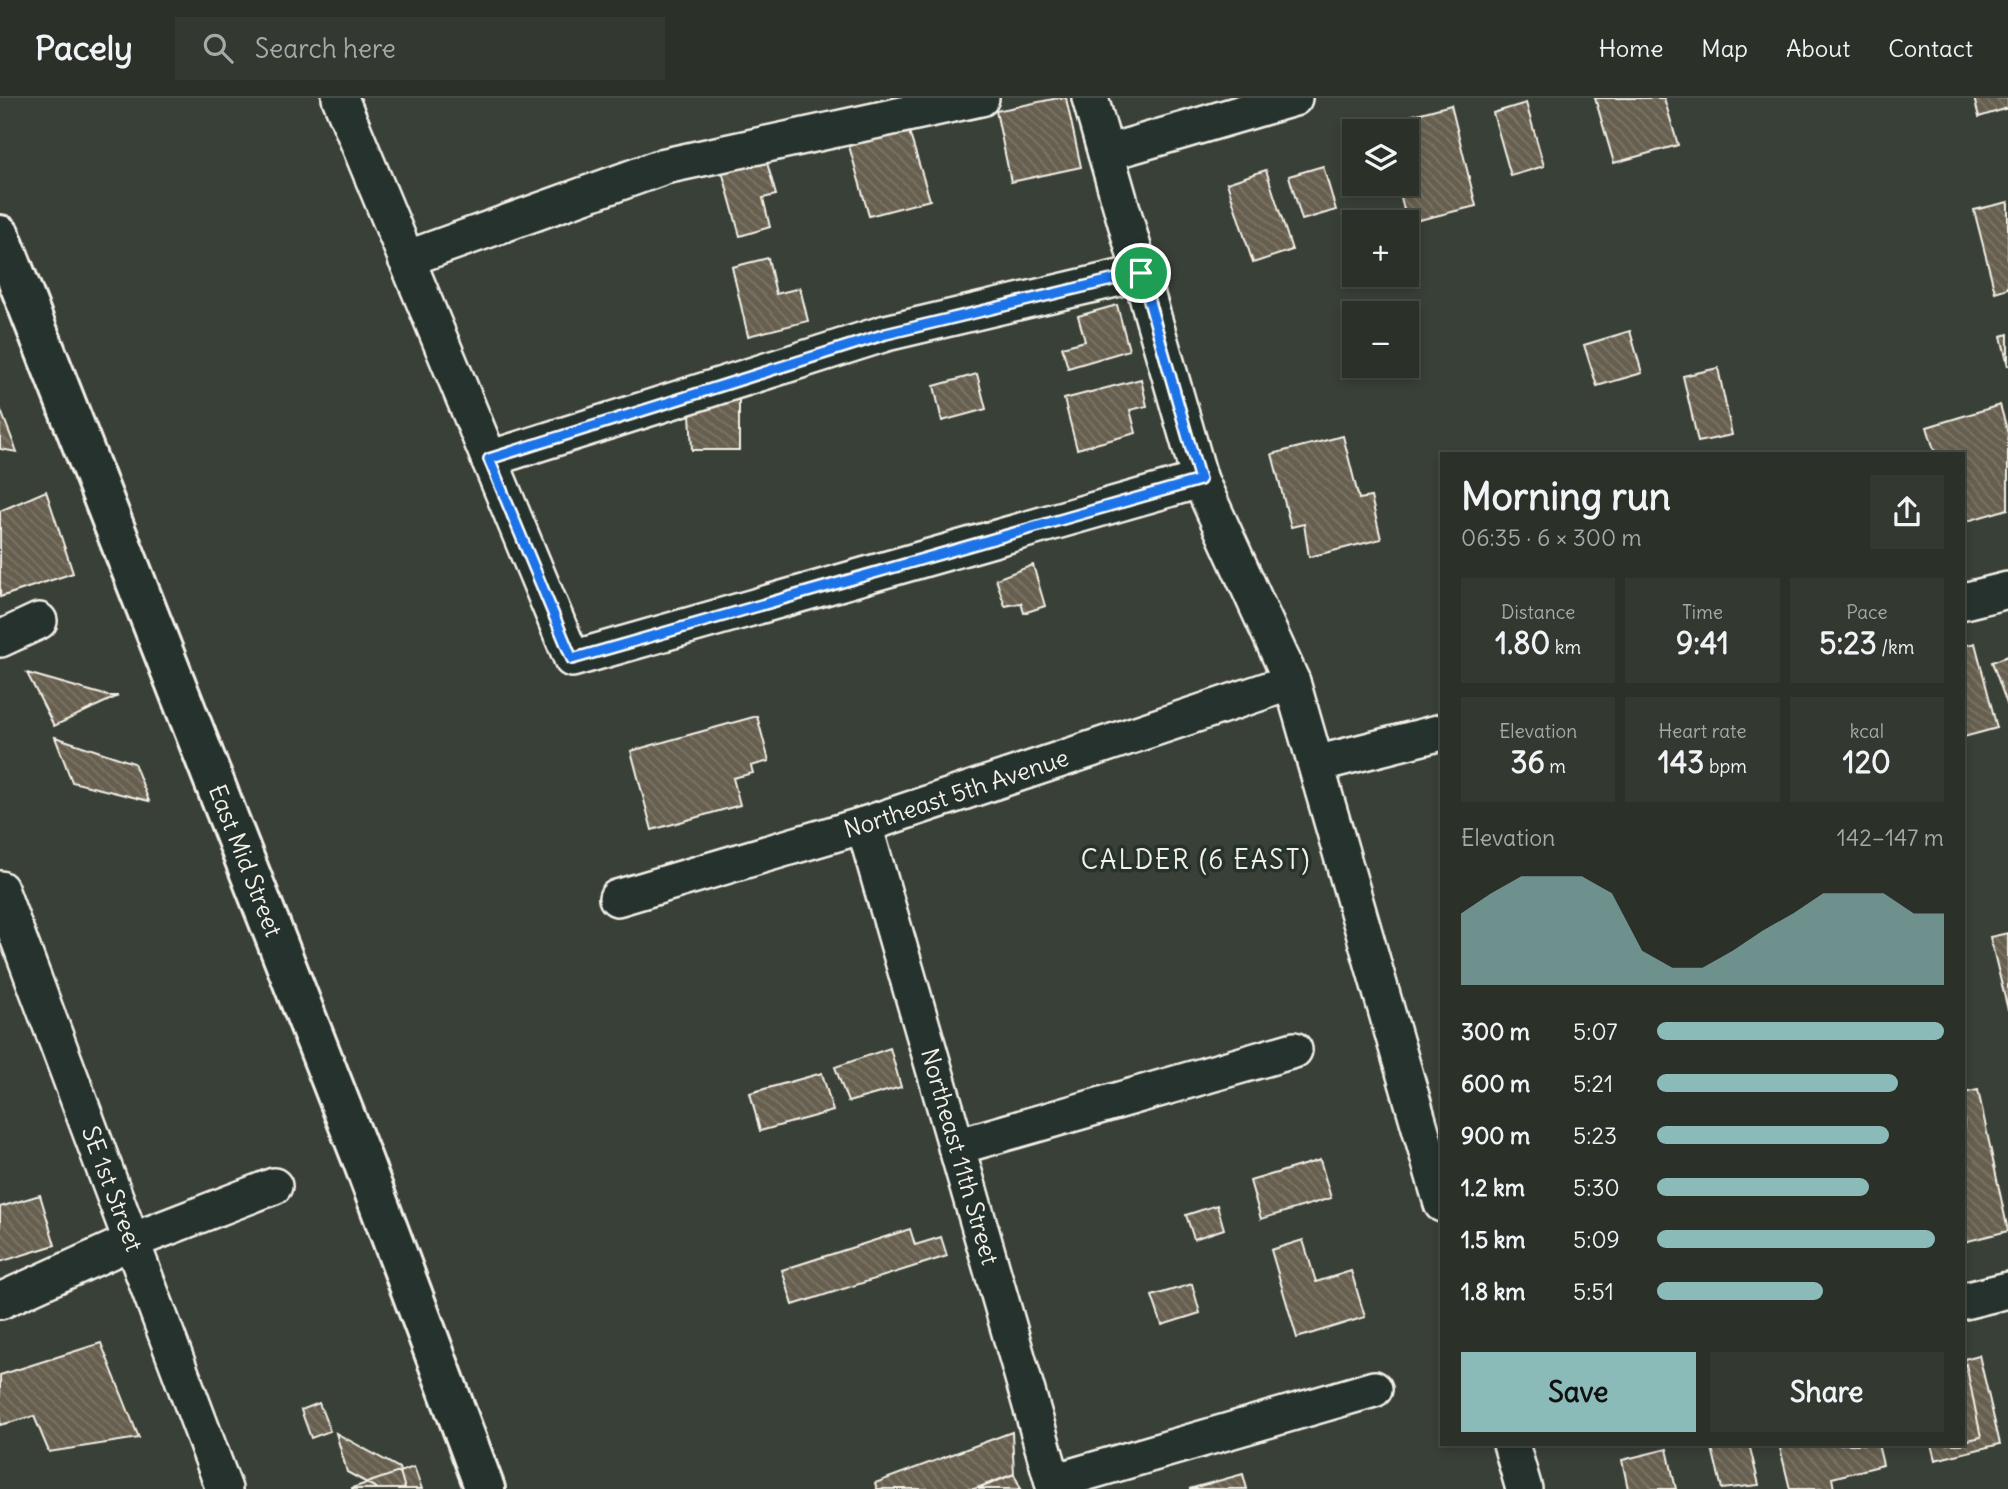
<!DOCTYPE html>
<meta charset="utf-8">
<style>
:root{--surface:#2b3029;--page:#333831;--text:#f1f3f6;--muted:#a6a9a8;--line:#474b46;--accent:#8bbbb9}
body{margin:0;font-family:Delius,sans-serif;background:var(--page);color:var(--text);height:100vh;display:flex;flex-direction:column;font-size:26px;white-space:nowrap}
*{box-sizing:border-box;margin:0}
p{font-size:23px;color:var(--muted)}
.icon{flex:none;width:38px;height:38px;fill:none;stroke:currentColor;stroke-width:2;stroke-linecap:round;stroke-linejoin:round}
.map{position:relative;flex:1;overflow:hidden}
.details{position:absolute;left:1440px;top:354px;width:525px;height:994px;display:flex;flex-direction:column;background:var(--surface);border-radius:0px;box-shadow:0 4px 10px #0003,0 0 0 2px var(--line)}
.details>*{flex:none}
.buttons{position:absolute;left:1342px;top:21px;display:grid;gap:14px}
.buttons a{display:grid;place-items:center;width:77px;height:77px;border-radius:0px;background:var(--surface);box-shadow:0 4px 10px #0003,0 0 0 2px var(--line);font-size:35px}
.pin{position:absolute;display:grid;place-items:center;width:60px;height:60px;color:#fff;margin:-30px;border:4px solid #fff;border-radius:50%;box-shadow:0 2px 7px #0007}
.round{display:grid;place-items:center;flex:none;width:74px;height:74px;border-radius:0px;background:var(--page)}
.head{display:flex;align-items:center;justify-content:space-between;height:119px;padding:0 21px}
h1{font-size:38px;font-weight:700;line-height:52px}
.stats{display:grid;grid-template-columns:repeat(3,1fr);gap:10px;height:119px;padding:7px 21px}
.stats div{display:grid;align-content:center;border-radius:0px;background:var(--page);text-align:center}
.stats b{font-size:30px;font-weight:700}
.stats small{font-size:19px;font-weight:400}
.stats p{font-size:19px}
.chart{height:196px;padding:14px 21px}
.chart p{display:flex;justify-content:space-between}
.chart svg{width:100%;height:126px;margin-top:7px;fill:var(--accent);opacity:.7}
.button{display:flex;gap:14px;margin-top:auto;padding:14px 21px}
.button a{flex:1;height:80px;border-radius:0px;background:var(--accent);color:#111;font-size:28px;font-weight:700;line-height:80px;text-align:center}
.button a+a{background:var(--page);color:var(--text)}
ul{padding:0 21px;list-style:none;font-size:23px}
li{display:grid;grid-template-columns:112px 84px 1fr;align-items:center;height:52px}
li i{height:18px;border-radius:9px;background:var(--accent)}
header{display:flex;align-items:center;gap:42px;box-sizing:border-box;height:98px;padding:0 35px;background:var(--surface);border-bottom:2px solid var(--line)}
header strong{font-size:33px}
nav{display:flex;gap:38px;margin-inline-start:auto;font-size:24px}
.search{width:490px;height:63px;background:var(--page);display:flex;align-items:center;gap:18px;box-sizing:border-box;padding:0 24px;border-radius:0px;color:var(--muted);font-size:26px}
.map>svg:first-child{display:block}
.building{fill:url(#building-back-hatch);stroke:#f4f1e8;stroke-width:2}
.lines{fill:none;stroke-linecap:round;stroke-linejoin:round}
.street-casing{stroke:#f4f1e8;stroke-width:40}
.secondary-casing{stroke:#f4f1e8;stroke-width:44}
.street{stroke:#26332d;stroke-width:35}
.secondary{stroke:#26332d;stroke-width:38}
.route-casing{stroke:#fff;stroke-width:14}
.route{stroke:#1a73e8;stroke-width:9}
.labels{text-anchor:middle;stroke-width:7;stroke-linejoin:round;paint-order:stroke}
.street-label{font-size:24px;fill:#f4f1e8;stroke:#26332d}
.neighbourhood-label{font-size:26px;letter-spacing:2px;fill:#f4f1e8;stroke:#26332d}
</style>
<header>
<strong>Pacely</strong>
<div class="search"><svg class="icon" aria-label="search" viewBox="0 0 24 24"><circle cx="10" cy="10" r="6"/><path d="M15 15l6 6"/></svg>Search here</div>
<nav><a>Home</a><a>Map</a><a>About</a><a>Contact</a></nav>
</header>
<div class="map">
<svg width="2008" height="1391" viewBox="0 0 2008 1391">
<defs>
<pattern id="building-back-hatch" width="6" height="6" patternUnits="userSpaceOnUse" patternTransform="scale(1.75)"><rect width="6" height="6" fill="#665f4f"/><path d="M-1 5l2 2M0 0l6 6M5-1l2 2" fill="none" stroke="#7c7668"/></pattern>
</defs>
<rect width="100%" height="100%" fill="#394037"/>
<filter id="ink" filterUnits="userSpaceOnUse"><feTurbulence type="fractalNoise" baseFrequency=".0143" numOctaves="2"/><feDisplacementMap in="SourceGraphic" scale="14" xChannelSelector="R" yChannelSelector="G"/><feConvolveMatrix kernelMatrix="1 2 1 2 8 2 1 2 1" color-interpolation-filters="sRGB"/></filter>
<g filter="url(#ink)">
<path class="building" d="M1058,0H1066L1081,69L1011,84L996,13Z
M1595,0H1664L1678,47L1614,65Z
M1974,0H2008V10L1979,19Z
M1526,5L1544,68L1511,78L1493,15Z
M1451,7L1476,108L1407,125L1398,86H1407V33H1385L1383,25Z
M908,30L930,102L869,118L849,48Z
M766,61L776,97L763,100L770,129L740,138L722,73Z
M1323,68L1336,112L1302,122L1289,78Z
M1266,72L1292,152L1253,165L1227,85Z
M2008,104V190L1995,194L1974,112Z
M768,160L776,196L800,190L808,223L748,238L732,169Z
M1117,207L1129,252L1068,270L1062,249L1085,243L1078,218Z
M1630,233L1642,275L1597,288L1584,247Z
M2008,236V268L2001,238Z
M1718,270L1732,337L1698,344L1683,278Z
M977,276L986,311L942,323L934,288Z
M1141,281L1147,308L1130,312L1136,335L1077,351L1064,301Z
M689,297H739V352H692Z
M2000,307L2008,335V411L1964,424V355H1935L1927,329Z
M0,310L17,354L0,351Z
M1343,338L1359,401L1371,399L1381,441L1309,459L1304,426L1291,429L1272,356Z
M46,393L73,475L0,499V413Z
M1033,467L1045,508L1024,515L1021,505L1005,508L996,481Z
M1975,545L1997,630L1964,639V548Z
M2008,558V609L1992,564Z
M27,575L108,598H118L54,628Z
M757,618L769,663L751,668L753,675L733,680L740,707L652,732L631,653Z
M55,639L134,665L149,703L72,684Z
M2008,835V912L1990,839Z
M890,950L901,989L848,1004L835,969Z
M822,975L833,1013L760,1033L750,995Z
M1978,992L2008,1133L1964,1144V995Z
M1320,1062L1331,1100L1261,1121L1250,1083Z
M40,1097L55,1147L0,1164V1109Z
M1217,1107L1224,1131L1194,1141L1186,1117Z
M910,1131L915,1147L941,1139L947,1158L793,1207L782,1172Z
M1303,1142L1316,1184L1351,1173L1365,1219L1297,1240L1271,1152Z
M1192,1186L1200,1215L1162,1227L1152,1198Z
M101,1245L139,1340L49,1354L34,1318L0,1327V1277Z
M1979,1257L2000,1346L1935,1362L1931,1346H1964V1261Z
M1966,1266L1981,1339L1964,1343V1267Z
M319,1305L330,1333L311,1340L301,1312Z
M1012,1334L1014,1376L974,1391H877L875,1385Z
M336,1335L399,1370L405,1391H378L347,1374Z
M1711,1346H1749L1759,1387L1722,1391Z
M1779,1346H1878L1883,1367L1832,1380L1834,1391H1790Z
M1667,1351L1676,1391H1628L1622,1362Z
M414,1369L422,1391H352V1390Z
M1014,1376L1021,1391H978Z
M1243,1376L1247,1391H1189Z"/>
<g class="lines">
<defs>
<g id="street">
<path d="M340,0L572,561L1200,382"/>
<path d="M1090,0L1200,382L1292,584L1442,1106"/>
<path d="M1106,55L1294,0"/>
<path d="M406,161L665,68L981,0"/>
<path d="M489,361L886,235L1141,175"/>
<path d="M1964,503L2008,492"/>
<path d="M0,541L39,523"/>
<path d="M1316,666L1442,634"/>
<path id="s1" d="M864,727L1055,1391"/>
<path id="s2" d="M0,791L224,1391"/>
<path id="s3" d="M617,800L864,727L1292,584"/>
<path d="M956,1049L1294,952"/>
<path d="M0,1203L132,1143L274,1088"/>
<path d="M1964,1203L2008,1192"/>
<path d="M1511,1346L1524,1391"/>
<path d="M1053,1384L1374,1291"/>
</g>
<g id="secondary">
<path id="s4" d="M0,137L362,1061L485,1391"/>
</g>
</defs>
<use href="#street" class="street-casing"/>
<use href="#secondary" class="secondary-casing"/>
<use href="#street" class="street"/>
<use href="#secondary" class="secondary"/>
</g>
</g>
<g class="lines" filter="url(#ink)">
<defs>
<path id="route" d="M1141,175L1200,382L572,561L489,361L886,236Z"/>
</defs>
<use href="#route" class="route-casing"/>
<use href="#route" class="route"/>
</g>
<g class="labels">
<g class="street-label">
<text dy="8" stroke="none"><textPath href="#s3" startOffset="355">Northeast 5th Avenue</textPath></text>
<text dy="8" stroke="none"><textPath href="#s4" startOffset="672">East Mid Street</textPath></text>
<text dy="8" stroke="none"><textPath href="#s1" startOffset="345">Northeast 11th Street</textPath></text>
<text dy="8" stroke="none"><textPath href="#s2" startOffset="320">SE 1st Street</textPath></text>
</g>
<g class="neighbourhood-label">
<text x="1196" y="771">CALDER (6 EAST)</text>
</g>
</g>
</svg>
<div class="buttons">
<a><svg class="icon" aria-label="layers" viewBox="0 0 24 24"><path d="M12 4l9 5-9 5-9-5zM3 14l9 5 9-5"/></svg></a>
<a>+</a>
<a>−</a>
</div>
<div class="pin" style="left:1141px;top:175px;background:#1e9e55"><svg class="icon" aria-label="arrive" viewBox="0 0 24 24"><path d="M6 21V4h12l-3 4 3 4H6"/></svg></div>
<section class="details">
<div class="head"><div><h1>Morning run</h1><p>06:35 · 6 × 300 m</p></div><a class="round"><svg class="icon" aria-label="share" viewBox="0 0 24 24"><path d="M12 15V3M7 8l5-5 5 5M5 13v7h14v-7"/></svg></a></div>
<div class="stats">
<div><p>Distance</p><b>1.80<small> km</small></b></div>
<div><p>Time</p><b>9:41</b></div>
<div><p>Pace</p><b>5:23<small> /km</small></b></div>
</div>
<div class="stats">
<div><p>Elevation</p><b>36<small> m</small></b></div>
<div><p>Heart rate</p><b>143<small> bpm</small></b></div>
<div><p>kcal</p><b>120</b></div>
</div>
<div class="chart"><p><span>Elevation</span>142–147 m</p>
<svg viewBox="0 0 160 44" preserveAspectRatio="none"><path d="M0 44V19L10 12L20 6L30 6L40 6L50 12L60 32L70 38L80 38L90 32L100 25L110 19L120 12L130 12L140 12L150 19L160 19V44z"/></svg>
</div>
<ul>
<li><b>300 m</b>5:07<i style="width:100%"></i></li>
<li><b>600 m</b>5:21<i style="width:84%"></i></li>
<li><b>900 m</b>5:23<i style="width:81%"></i></li>
<li><b>1.2 km</b>5:30<i style="width:74%"></i></li>
<li><b>1.5 km</b>5:09<i style="width:97%"></i></li>
<li><b>1.8 km</b>5:51<i style="width:58%"></i></li>
</ul>
<div class="button"><a>Save</a><a>Share</a></div>
</section>
</div>
